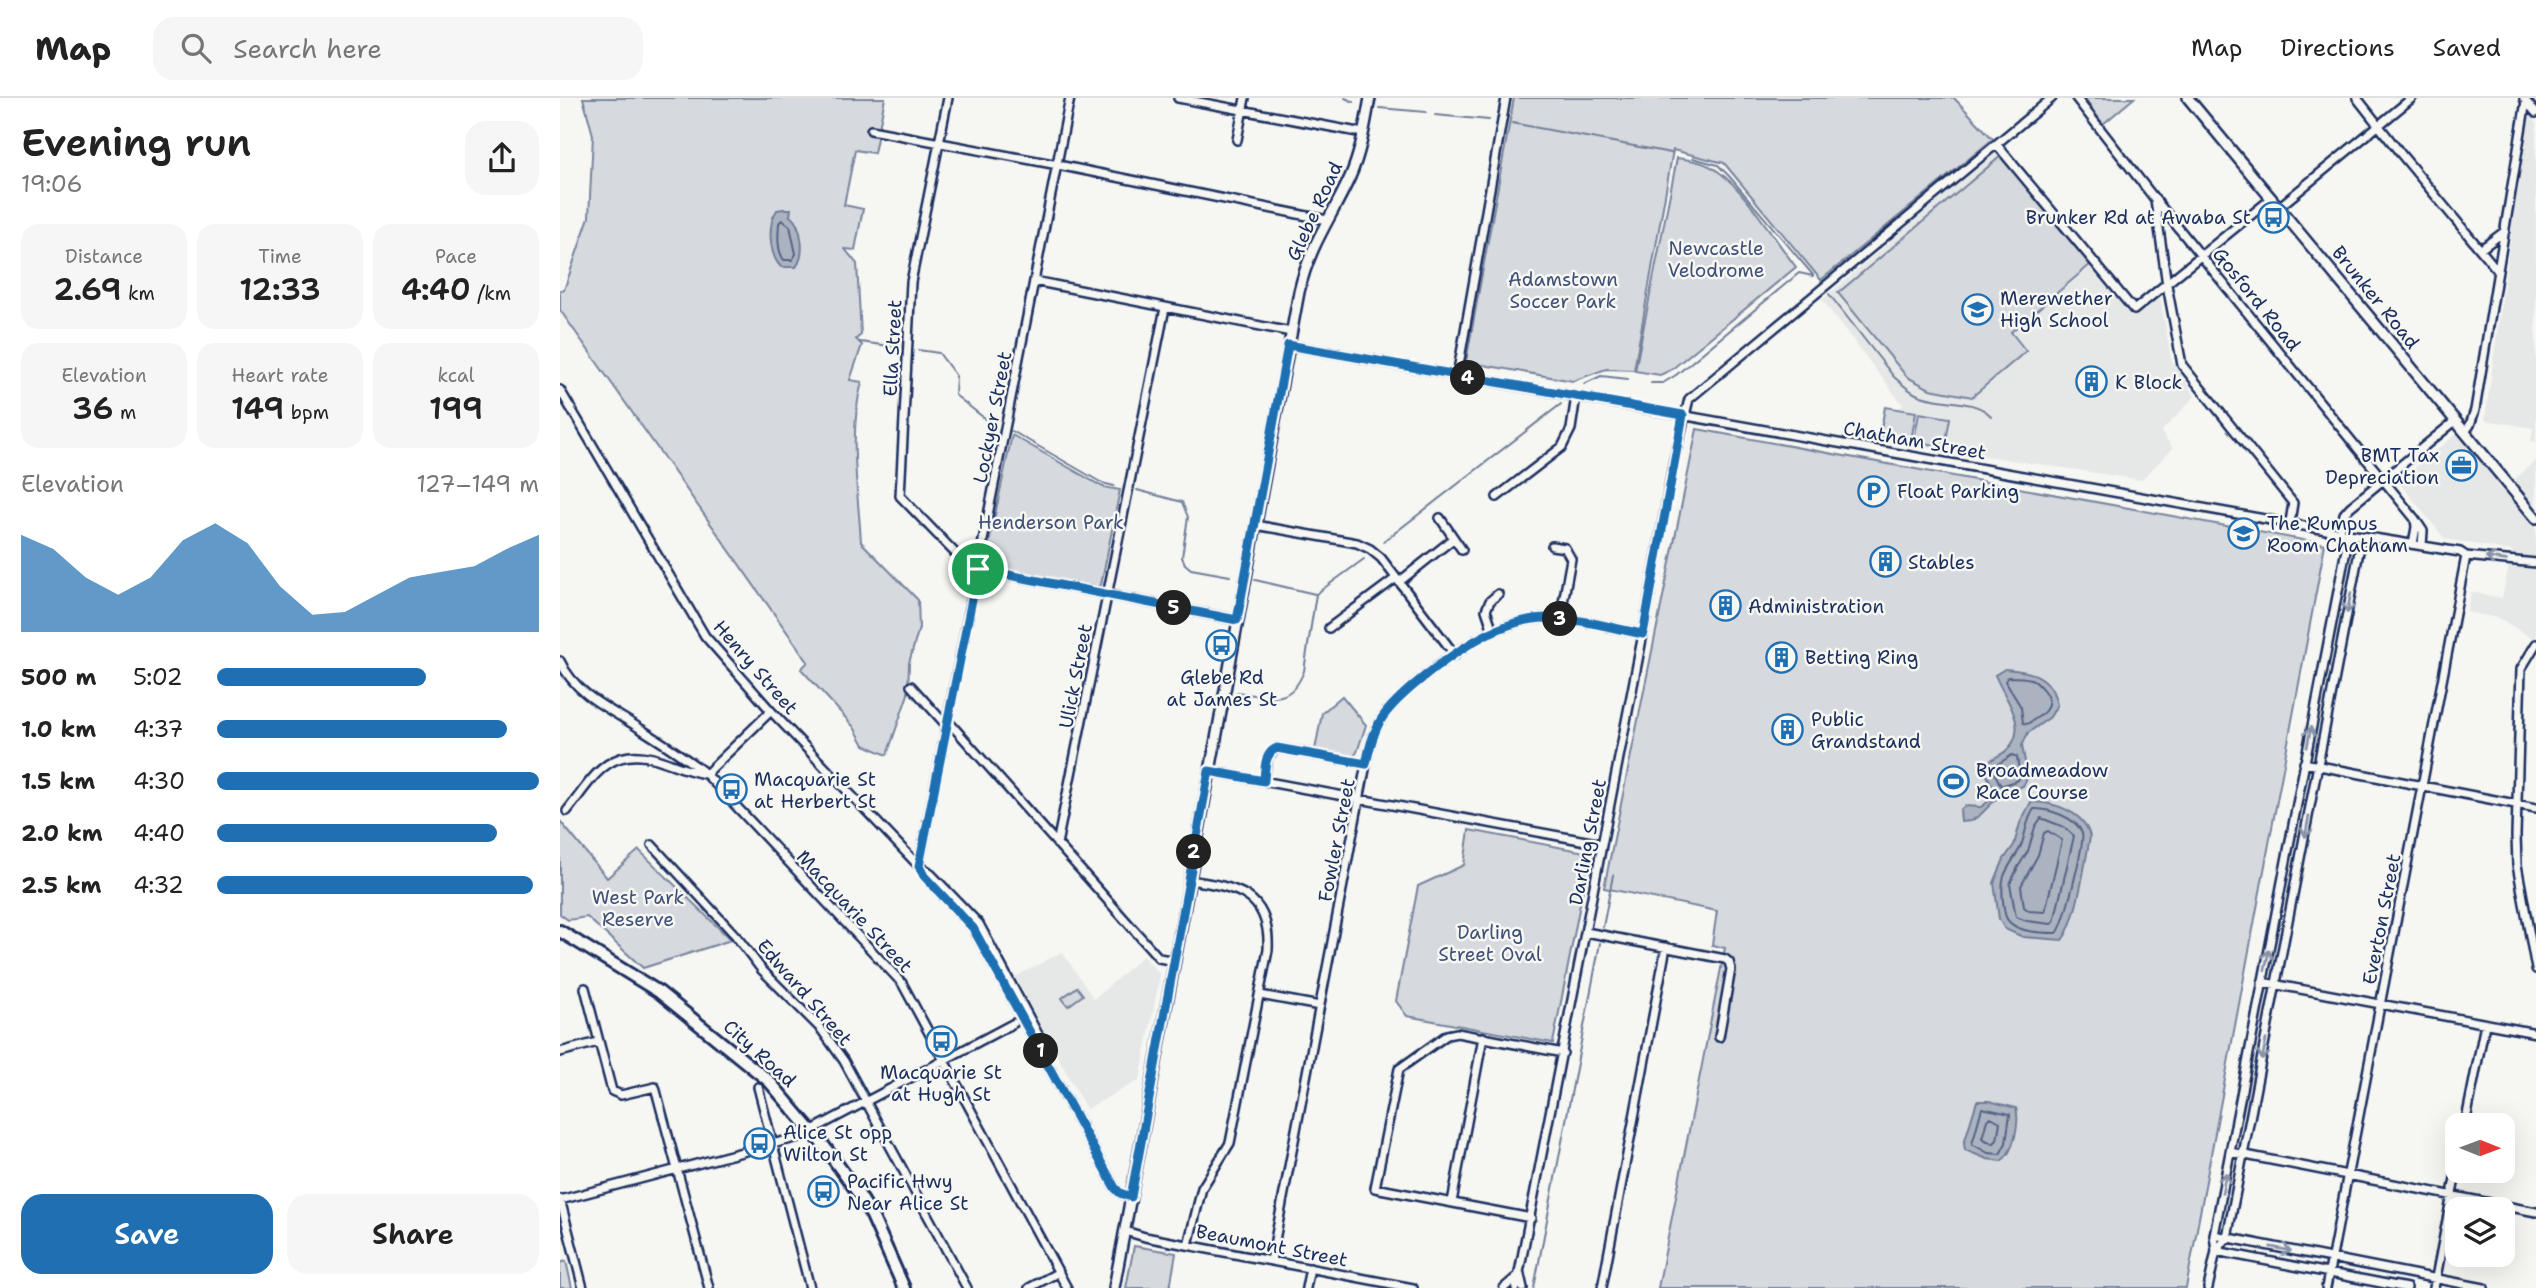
<!DOCTYPE html>
<meta charset="utf-8">
<style>
:root{--surface:#fff;--page:#f6f6f6;--text:#222;--muted:#767676;--line:#e0e0e0;--accent:#1f6fb2}
body{margin:0;font-family:"Shantell Sans",sans-serif;background:var(--page);color:var(--text);height:100vh;display:flex;flex-direction:column;font-size:26px;white-space:nowrap}
*{box-sizing:border-box;margin:0}
p{font-size:23px;color:var(--muted)}
.icon{flex:none;width:38px;height:38px;fill:none;stroke:currentColor;stroke-width:2;stroke-linecap:round;stroke-linejoin:round}
.map{position:relative;flex:1;overflow:hidden}
.sheet{display:flex;flex-direction:column;background:var(--surface);width:560px}
.sheet>*{flex:none}
.needle{width:46px;rotate:91deg}
.controls{position:absolute;left:1885px;top:1015px;display:grid;gap:14px}
.controls a{display:grid;place-items:center;width:70px;height:70px;border-radius:14px;background:var(--surface);box-shadow:0 7px 28px #0002;font-size:35px}
.pin{position:absolute;display:grid;place-items:center;width:60px;height:60px;color:#fff;margin:-30px;border:4px solid #fff;border-radius:50%;box-shadow:0 2px 7px #0007}
.km{position:absolute;width:35px;height:35px;margin:-18px;border-radius:50%;background:#222;color:#fff;font-size:19px;line-height:35px;text-align:center}
.round{display:grid;place-items:center;flex:none;width:74px;height:74px;border-radius:21px;background:var(--page)}
.overview{display:flex;align-items:center;justify-content:space-between;height:119px;padding:0 21px}
h1{font-size:38px;font-weight:600;line-height:52px}
.stats{display:grid;grid-template-columns:repeat(3,1fr);gap:10px;height:119px;padding:7px 21px}
.stats div{display:grid;align-content:center;border-radius:18px;background:var(--page);text-align:center}
.stats b{font-size:30px;font-weight:600}
.stats small{font-size:19px;font-weight:400}
.stats p{font-size:19px}
.chart{height:196px;padding:14px 21px}
.chart p{display:flex;justify-content:space-between}
.chart svg{width:100%;height:126px;margin-top:7px;fill:var(--accent);opacity:.7}
.action{display:flex;gap:14px;margin-top:auto;padding:14px 21px}
.action a{flex:1;height:80px;border-radius:21px;background:var(--accent);color:#fff;font-size:28px;font-weight:600;line-height:80px;text-align:center}
.action a+a{background:var(--page);color:var(--text)}
ul{padding:0 21px;list-style:none;font-size:23px}
li{display:grid;grid-template-columns:112px 84px 1fr;align-items:center;height:52px}
li i{height:18px;border-radius:9px;background:var(--accent)}
header{display:flex;align-items:center;gap:42px;box-sizing:border-box;height:98px;padding:0 35px;background:var(--surface);border-bottom:2px solid var(--line)}
header strong{font-size:33px}
nav{display:flex;gap:38px;margin-inline-start:auto;font-size:24px}
.search{width:490px;height:63px;background:var(--page);display:flex;align-items:center;gap:18px;box-sizing:border-box;padding:0 24px;border-radius:21px;color:var(--muted);font-size:26px}
main{display:flex;flex:1;min-height:0}
.map>svg:first-child{display:block}
.built{fill:#e6e7e7}
.green{fill:#d6d9dd;stroke:#78849e;stroke-width:2}
.water{fill:#abb2c0;stroke:#717e99;stroke-width:2}
.lines{fill:none;stroke-linecap:round;stroke-linejoin:round}
.shore{stroke:#556385;stroke-width:2}
.stream{stroke:#717e99;stroke-width:2}
.minor-casing{stroke:#1b2f5e;stroke-width:12}
.major-casing{stroke:#1b2f5e;stroke-width:14}
.highway-casing{stroke:#1b2f5e;stroke-width:16}
.minor{stroke:#f6f6f2;stroke-width:7}
.major{stroke:#f6f6f2;stroke-width:9}
.highway{stroke:#f6f6f2;stroke-width:10}
.oneway{stroke:#8892a8}
.route-casing{stroke:#fff;stroke-width:14}
.route{stroke:#1f6fb2;stroke-width:9}
.labels{text-anchor:middle;stroke-width:5;stroke-linejoin:round;paint-order:stroke}
.street-label{font-size:19px;fill:#1b2f5e;stroke:#f6f6f2}
.poi-label{font-size:19px;fill:#1b2f5e;stroke:#f6f6f2;text-anchor:start}
.park-label{font-size:19px;fill:#405177;stroke:#f6f6f2}
</style>
<header>
<strong>Map</strong>
<div class="search"><svg class="icon" aria-label="search" viewBox="0 0 24 24"><circle cx="10" cy="10" r="6"/><path d="M15 15l6 6"/></svg>Search here</div>
<nav><a>Map</a><a>Directions</a><a>Saved</a></nav>
</header>
<main>
<section class="sheet">
<div class="overview"><div><h1>Evening run</h1><p>19:06</p></div><a class="round"><svg class="icon" aria-label="share" viewBox="0 0 24 24"><path d="M12 15V3M7 8l5-5 5 5M5 13v7h14v-7"/></svg></a></div>
<div class="stats">
<div><p>Distance</p><b>2.69<small> km</small></b></div>
<div><p>Time</p><b>12:33</b></div>
<div><p>Pace</p><b>4:40<small> /km</small></b></div>
</div>
<div class="stats">
<div><p>Elevation</p><b>36<small> m</small></b></div>
<div><p>Heart rate</p><b>149<small> bpm</small></b></div>
<div><p>kcal</p><b>199</b></div>
</div>
<div class="chart"><p><span>Elevation</span>127–149 m</p>
<svg viewBox="0 0 160 44" preserveAspectRatio="none"><path d="M0 44V10L10 15L20 25L30 31L40 25L50 12L60 6L70 13L80 28L90 38L100 37L110 31L120 25L130 23L140 21L150 15L160 10V44z"/></svg>
</div>
<ul>
<li><b>500 m</b>5:02<i style="width:65%"></i></li>
<li><b>1.0 km</b>4:37<i style="width:90%"></i></li>
<li><b>1.5 km</b>4:30<i style="width:100%"></i></li>
<li><b>2.0 km</b>4:40<i style="width:87%"></i></li>
<li><b>2.5 km</b>4:32<i style="width:98%"></i></li>
</ul>
<div class="action"><a>Save</a><a>Share</a></div>
</section>
<div class="map">
<svg width="1976" height="1190" viewBox="0 0 1976 1190">
<rect width="100%" height="100%" fill="#f6f6f2"/>
<filter id="ink" filterUnits="userSpaceOnUse"><feTurbulence type="fractalNoise" baseFrequency=".0143" numOctaves="2"/><feDisplacementMap in="SourceGraphic" scale="14" xChannelSelector="R" yChannelSelector="G"/><feConvolveMatrix kernelMatrix="1 2 1 2 8 2 1 2 1" color-interpolation-filters="sRGB"/></filter>
<g filter="url(#ink)">
<path class="built" d="M1968,14L1976,25V344L1971,343L1973,330L1925,322Z
M1434,54L1571,218L1600,198L1611,261L1635,298L1601,334L1613,350L1581,382L1317,341L1324,308L1340,310L1343,307L1262,202Z
M1899,334L1945,390L1976,363V542L1938,520L1907,514L1911,494L1942,500L1952,453L1885,441L1838,383Z
M502,854L534,901L583,858L600,877L580,982L526,1011L455,879Z"/>
<path class="green" d="M23,0H325L314,55L295,52L284,107L303,111L295,152L285,151L297,166L301,237L296,241L302,247L290,282L302,284C288,335 298,392 301,444L358,502L359,530L349,565L348,596L327,657L304,647L294,629L241,571L248,564L0,212V192H4L29,119L33,37Z
M954,0H1394L1433,41L1261,182L1164,65L1113,52L1074,272L1046,271L1013,283L906,264Z
M1524,0H1574L1543,26Z
M1441,58L1531,166L1451,234L1466,253L1412,299L1370,291L1347,279L1278,195Z
M1117,60C1132,62 1146,64 1159,74C1185,93 1215,142 1236,169L1111,272L1100,277L1075,273Z
M1325,309L1356,314L1351,343L1320,337Z
M1359,315L1390,320L1385,349L1354,343Z
M1137,331L1765,446L1626,1190H1098L1165,850L1152,847L1157,813L1044,790Z
M452,337L543,389L560,392L541,487L537,489L424,469Z
M782,598L806,627L797,654L793,659L755,652L762,615Z
M0,723L47,780L79,752L171,842L83,870L27,819L8,822L0,816Z
M909,732L1030,755L993,945L847,918L836,903L858,788L904,767Z
M517,889L523,897L508,908L502,900Z
M574,1148L616,1155L610,1190H566Z
M6,1163L12,1190H0V1165Z"/>
<path class="water" d="M223,111H231L230,118C242,126 246,157 236,169H221C209,157 207,126 217,112Z
M1445,571C1472,574 1491,576 1497,607L1490,619L1468,635L1462,648L1468,679L1463,688L1439,698L1420,717L1411,723L1401,724L1400,712L1405,708L1421,709L1433,700V689L1423,670C1431,659 1442,658 1449,650C1469,626 1444,600 1435,577Z
M1471,704C1494,704 1525,714 1530,739C1525,764 1517,824 1502,842L1463,839L1445,831L1439,821L1434,785L1444,761L1454,747L1460,725Z
M1417,1003H1429L1456,1010C1460,1024 1454,1055 1441,1063L1427,1061L1405,1052L1404,1045Z"/>
<g class="lines">
<path class="shore" d="M222,122L230,128L236,156L232,162H224C217,153 218,137 219,125Z
M1448,579C1455,579 1465,579 1471,581C1476,583 1480,588 1484,593C1496,609 1481,618 1467,626L1463,625L1461,609L1445,583Z
M1452,657L1457,659L1460,679L1458,682L1441,688L1432,670Z
M1474,711C1488,710 1517,720 1522,735C1525,744 1504,829 1497,835C1483,835 1453,835 1446,819C1444,815 1444,808 1443,803C1440,776 1446,774 1459,752C1466,740 1465,723 1474,711Z
M1481,720L1504,729L1514,738L1494,824L1491,826L1467,823L1456,819L1450,786L1458,769L1468,753L1475,729Z
M1488,733L1502,742L1485,814L1469,813L1464,809L1461,788L1478,757L1484,735Z
M1422,1010L1450,1016L1446,1045L1440,1056L1428,1055L1412,1046Z
M1431,1019L1440,1024L1437,1042L1433,1046L1422,1040L1427,1022Z"/>
<path class="stream" d="M785,0L794,4
M819,10L866,14
M875,17L929,22
M952,25L1111,55
M1133,60L1158,67L1169,78L1253,177
M1269,196L1334,279C1341,285 1348,292 1356,296C1378,307 1414,299 1431,318
M300,244L337,249
M358,252L379,255L396,278L395,297L433,327
M1091,285H1103L1116,277L1239,175L1253,178
M1024,286L1041,278L1068,281
M452,333L542,385L554,388
M577,392L622,404L628,419L622,459L625,466L631,471L670,478
M823,444L1001,306
M695,482L755,496
M677,594C708,599 730,609 744,573L756,496L804,461
M1043,829L1053,777
M974,1190L1040,845"/>
<defs>
<path id="minor" d="M388,0L351,184L340,398L399,459L418,471L677,522
M618,0L803,35
M1516,0L1594,100L1855,421L1863,433L1862,448
M1797,0L1841,56L1938,173
M1964,1L1976,15
M311,32L498,67L767,122
M677,42L685,0
M1437,47L1574,212L1712,100
M1595,102L1607,187L1622,267L1733,405L1730,424
M1719,109L1852,0
M1921,151L1945,133
M474,183L731,234
M728,247L1789,436L1900,454L1906,458L1976,465
M897,278L946,0
M0,292L145,538L211,613L359,768L368,773L419,826L480,940L486,960
M1905,334L1910,327L1915,312L1966,3
M937,399L1002,349L1011,331L1016,298
M880,420L902,452
M695,427L797,445L810,451L821,460L895,557
M1779,434L1784,416L1790,409L1895,323
M1853,446L1856,429L1855,421
M992,448L1005,450L1011,461L1000,521
M839,484L893,441
M769,530L836,480
M933,533L926,512L930,503L938,496
M1976,546L1961,571L1956,737L1957,767L1976,871
M0,563C14,594 45,609 73,626C98,642 123,657 146,676L342,885L507,1190
M351,588L387,628
M388,623L599,860L615,863
M1744,665L1976,710
M649,673L1042,746
M146,676L211,613
M703,683L708,658L717,650L806,666
M7,713C31,683 47,648 93,660C111,665 126,673 145,676
M497,746L605,210
M92,747L176,838L202,872L261,931L284,963L407,1190
M359,768L510,0
M360,768L364,778L413,830L555,1090L560,1095L571,1099
M1026,834L1165,861L1169,864L1171,871L1159,939
M1702,884L1976,935
M25,890L52,993L61,997L95,989L149,1190
M700,897L760,908
M0,954L38,944
M198,989L250,1190
M1905,1027L1925,926
M1670,1054L1976,1114
M0,1101L23,1190
M0,1102L239,1039L454,925
M892,1104L923,939
M971,1120L815,1090L839,971L887,937L897,935L1003,955
M565,1133L585,1139L853,1190
M1654,1137L1924,1190
M628,1147L642,1090L670,1045L708,852C711,795 676,789 629,782
M1656,1153L1667,1140L1802,438
M1656,1153L1847,1190
M711,1163L806,666C809,652 812,638 819,625C834,597 906,544 936,532C952,525 970,520 988,520C1019,520 1052,530 1083,536
M960,1177L963,1190
M469,1190L499,1174
M746,1190L750,1170
M944,1190L960,1176
M956,1190L1083,536L1114,362L1129,301L1492,0
M1042,1190L1106,849
M1648,1190L1656,1153L1654,1137L1789,436
M1766,1190L1906,458
M1874,1190L1897,1070"/>
<path id="major" d="M1628,0L1976,420
M554,1190L739,194C750,146 771,121 790,79C801,54 805,27 810,0"/>
<path id="highway" d="M0,833L99,894L209,983L261,1044L296,1092L312,1118L344,1190"/>
</defs>
<use href="#minor" class="minor-casing"/>
<use href="#major" class="major-casing"/>
<use href="#highway" class="highway-casing"/>
<use href="#minor" class="minor"/>
<use href="#major" class="major"/>
<use href="#highway" class="highway"/>
</g>
<defs><path id="oneway-shaft" d="M-6 0H5M1.5-3L5.5 0L1.5 3" fill="none" stroke-width="1.6" stroke-linecap="round" stroke-linejoin="round" transform="scale(1.75)"/></defs>
<g class="oneway">
<use href="#oneway-shaft" transform="translate(1936 461) rotate(-173)"/>
<use href="#oneway-shaft" transform="translate(1789 505) rotate(101)"/>
<use href="#oneway-shaft" transform="translate(1749 639) rotate(-79)"/>
<use href="#oneway-shaft" transform="translate(1747 729) rotate(100)"/>
<use href="#oneway-shaft" transform="translate(1707 862) rotate(-78)"/>
<use href="#oneway-shaft" transform="translate(1704 952) rotate(101)"/>
<use href="#oneway-shaft" transform="translate(1664 1085) rotate(-79)"/>
<use href="#oneway-shaft" transform="translate(1721 1151) rotate(11)"/>
</g>
</g>
<g class="lines" filter="url(#ink)">
<defs>
<path id="route" d="M728,247L1123,317L1083,536C1052,530 1019,520 988,520C970,520 952,525 936,532C905,545 834,597 819,625C812,638 809,652 806,666L717,650C704,655 705,671 704,683L649,673L571,1099L560,1095L555,1090L413,830L364,778L359,768L418,471L677,522Z"/>
</defs>
<use href="#route" class="route-casing"/>
<use href="#route" class="route"/>
</g>
<defs>
<symbol id="bus-ring" viewBox="-11 -11 22 22"><circle r="9.5" fill="#f6f6f2" stroke="#1f6fb2" stroke-width="1.5"/><path d="M-5-6H5V4H4V6H2V4H-2V6H-4V4H-5ZM-3.5-4V0h7V-4ZM-3.5 1.2v1.5H-2V1.2ZM2 1.2v1.5H3.5V1.2Z" fill="#1f6fb2"/></symbol>
<symbol id="school-ring" viewBox="-11 -11 22 22"><circle r="9.5" fill="#f6f6f2" stroke="#1f6fb2" stroke-width="1.5"/><path d="M0-5L7-2L0 1L-7-2ZM-4 1L0 2.5L4 1V4Q0 6-4 4Z" fill="#1f6fb2"/></symbol>
<symbol id="building-ring" viewBox="-11 -11 22 22"><circle r="9.5" fill="#f6f6f2" stroke="#1f6fb2" stroke-width="1.5"/><path d="M-4-6H4V6H1V3H-1V6H-4ZM-2.5-4.3h1.7v1.8h-1.7ZM.8-4.3h1.7v1.8H.8ZM-2.5-1h1.7V.8h-1.7ZM.8-1h1.7V.8H.8Z" fill="#1f6fb2"/></symbol>
<symbol id="office-ring" viewBox="-11 -11 22 22"><circle r="9.5" fill="#f6f6f2" stroke="#1f6fb2" stroke-width="1.5"/><path d="M-6-3h4V-5.5h4V-3h4V5H-6ZM-1-4.5V-3h2v-1.5ZM-6 0V1H6V0Z" fill="#1f6fb2"/></symbol>
<symbol id="parking-ring" viewBox="-11 -11 22 22"><circle r="9.5" fill="#f6f6f2" stroke="#1f6fb2" stroke-width="1.5"/><path d="M-3.5-5.5H1a3.5 3.5 0 0 1 0 7H-1V5.5H-3.5ZM-1-3.4V-.6H.8a1.4 1.4 0 0 0 0-2.8Z" fill="#1f6fb2"/></symbol>
<symbol id="stadium-ring" viewBox="-11 -11 22 22"><circle r="9.5" fill="#f6f6f2" stroke="#1f6fb2" stroke-width="1.5"/><path d="M0-5a6.5 5 0 1 0 0 10a6.5 5 0 1 0 0-10ZM-3.5-1.8h7v3.6h-7Z" fill="#1f6fb2"/></symbol>
</defs>
<g fill-rule="evenodd">
<use href="#bus-ring" x="1696" y="102" width="35" height="35"/>
<use href="#school-ring" x="1400" y="194" width="35" height="35"/>
<use href="#building-ring" x="1514" y="266" width="35" height="35"/>
<use href="#office-ring" x="1884" y="350" width="35" height="35"/>
<use href="#parking-ring" x="1296" y="376" width="35" height="35"/>
<use href="#school-ring" x="1666" y="418" width="35" height="35"/>
<use href="#building-ring" x="1308" y="446" width="35" height="35"/>
<use href="#building-ring" x="1148" y="490" width="35" height="35"/>
<use href="#bus-ring" x="644" y="530" width="35" height="35"/>
<use href="#building-ring" x="1204" y="542" width="35" height="35"/>
<use href="#building-ring" x="1210" y="614" width="35" height="35"/>
<use href="#stadium-ring" x="1376" y="666" width="35" height="35"/>
<use href="#bus-ring" x="154" y="674" width="35" height="35"/>
<use href="#bus-ring" x="364" y="926" width="35" height="35"/>
<use href="#bus-ring" x="182" y="1028" width="35" height="35"/>
<use href="#bus-ring" x="246" y="1076" width="35" height="35"/>
</g>
<g class="labels">
<g class="street-label">
<text transform="translate(754 113) rotate(-65)" y="7">Glebe Road</text>
<text transform="translate(1816 199) rotate(51)" y="7">Brunker Road</text>
<text transform="translate(1697 201) rotate(51)" y="7">Gosford Road</text>
<text transform="translate(332 250) rotate(-87)" y="7">Ella Street</text>
<text transform="translate(432 319) rotate(-79)" y="7">Lockyer Street</text>
<text transform="translate(1355 342) rotate(10)" y="7">Chatham Street</text>
<text transform="translate(196 569) rotate(49)" y="7">Henry Street</text>
<text transform="translate(515 578) rotate(-79)" y="7">Ulick Street</text>
<text transform="translate(776 742) rotate(-79)" y="7">Fowler Street</text>
<text transform="translate(1027 744) rotate(-79)" y="7">Darling Street</text>
<text transform="translate(295 813) rotate(47)" y="7">Macquarie Street</text>
<text transform="translate(1821 821) rotate(-79)" y="7">Everton Street</text>
<text transform="translate(245 894) rotate(49)" y="7">Edward Street</text>
<text transform="translate(200 955) rotate(42)" y="7">City Road</text>
<text transform="translate(712 1147) rotate(11)" y="7">Beaumont Street</text>
</g>
<g class="poi-label">
<text x="1691" y="126" text-anchor="end">Brunker Rd at Awaba St</text>
<text x="1440" y="207">Merewether<tspan x="1440" dy="22">High School</tspan></text>
<text x="1555" y="291">K Block</text>
<text x="1879" y="364" text-anchor="end">BMT Tax<tspan x="1879" dy="22">Depreciation</tspan></text>
<text x="1337" y="400">Float Parking</text>
<text x="1707" y="432">The Rumpus<tspan x="1707" dy="22">Room Chatham</tspan></text>
<text x="1348" y="471">Stables</text>
<text x="1188" y="515">Administration</text>
<text x="1245" y="566">Betting Ring</text>
<text x="662" y="586" text-anchor="middle">Glebe Rd<tspan x="662" dy="22">at James St</tspan></text>
<text x="1251" y="628">Public<tspan x="1251" dy="22">Grandstand</tspan></text>
<text x="1416" y="679">Broadmeadow<tspan x="1416" dy="22">Race Course</tspan></text>
<text x="194" y="688">Macquarie St<tspan x="194" dy="22">at Herbert St</tspan></text>
<text x="381" y="981" text-anchor="middle">Macquarie St<tspan x="381" dy="22">at Hugh St</tspan></text>
<text x="223" y="1041">Alice St opp<tspan x="223" dy="22">Wilton St</tspan></text>
<text x="287" y="1090">Pacific Hwy<tspan x="287" dy="22">Near Alice St</tspan></text>
</g>
<g class="park-label">
<text x="1156" y="157">Newcastle<tspan x="1156" dy="22">Velodrome</tspan></text>
<text x="1003" y="188">Adamstown<tspan x="1003" dy="22">Soccer Park</tspan></text>
<text x="491" y="431">Henderson Park</text>
<text x="78" y="806">West Park<tspan x="78" dy="22">Reserve</tspan></text>
<text x="930" y="841">Darling<tspan x="930" dy="22">Street Oval</tspan></text>
</g>
</g>
</svg>
<div class="controls">
<a><svg class="needle" viewBox="-14 -14 28 28"><path d="M0-13l5 13h-10z" fill="#e53935"/><path d="M0 13l5-13h-10z" fill="#767676"/></svg></a>
<a><svg class="icon" aria-label="layers" viewBox="0 0 24 24"><path d="M12 4l9 5-9 5-9-5zM3 14l9 5 9-5"/></svg></a>
</div>
<div class="pin" style="left:418px;top:471px;background:#1e9e55"><svg class="icon" aria-label="arrive" viewBox="0 0 24 24"><path d="M6 21V4h12l-3 4 3 4H6"/></svg></div>
<b class="km" style="left:481px;top:953px">1</b>
<b class="km" style="left:634px;top:754px">2</b>
<b class="km" style="left:1000px;top:521px">3</b>
<b class="km" style="left:908px;top:280px">4</b>
<b class="km" style="left:614px;top:510px">5</b>
</div>
</main>
